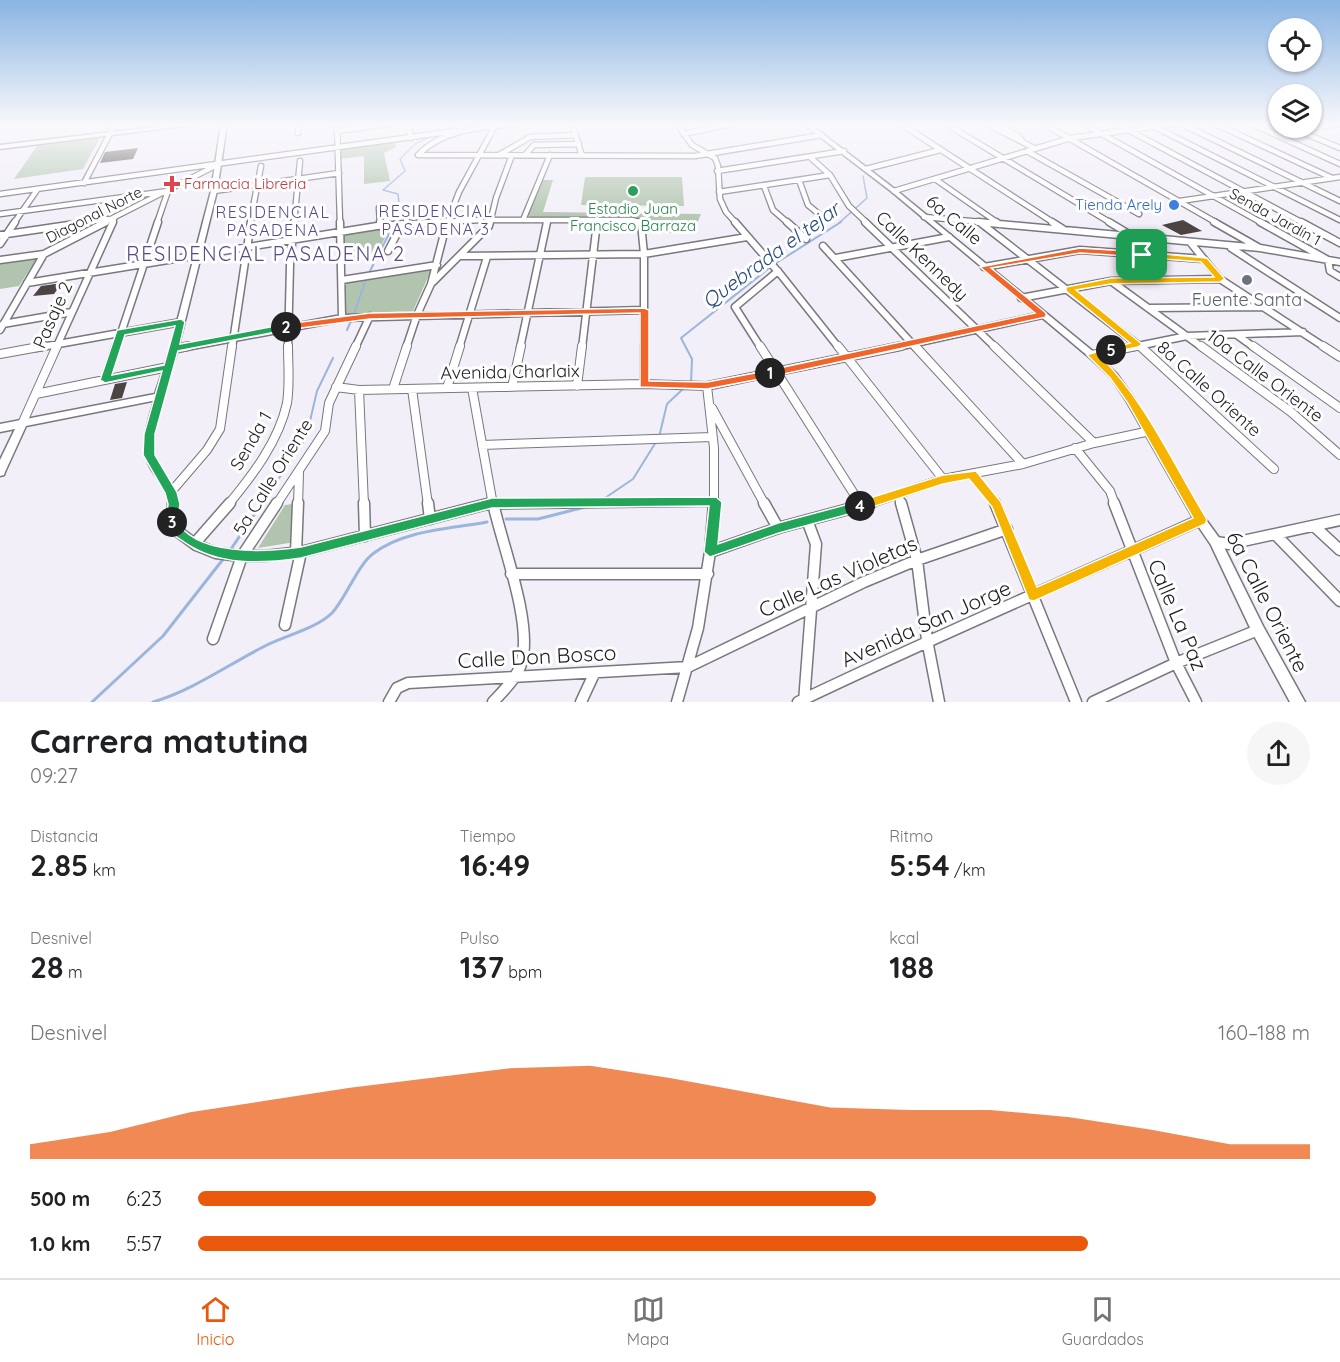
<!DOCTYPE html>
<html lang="es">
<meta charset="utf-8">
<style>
:root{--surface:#fff;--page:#f6f6f6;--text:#202124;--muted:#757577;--line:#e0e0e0;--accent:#ea580c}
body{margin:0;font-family:Quicksand,sans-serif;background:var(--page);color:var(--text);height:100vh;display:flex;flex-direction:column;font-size:22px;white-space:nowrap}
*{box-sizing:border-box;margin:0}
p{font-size:20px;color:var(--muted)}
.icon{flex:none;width:33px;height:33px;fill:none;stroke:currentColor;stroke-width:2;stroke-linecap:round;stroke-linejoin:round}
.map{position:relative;height:702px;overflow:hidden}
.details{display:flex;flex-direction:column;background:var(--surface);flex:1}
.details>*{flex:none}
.tools{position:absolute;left:1268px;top:18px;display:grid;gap:12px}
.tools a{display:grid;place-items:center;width:54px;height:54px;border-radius:50%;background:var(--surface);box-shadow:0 2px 4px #0004;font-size:30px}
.pin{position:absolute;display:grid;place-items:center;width:51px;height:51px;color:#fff;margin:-26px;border-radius:12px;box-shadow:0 3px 9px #0006}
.km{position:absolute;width:30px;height:30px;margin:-15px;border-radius:50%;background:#222;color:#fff;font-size:16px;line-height:30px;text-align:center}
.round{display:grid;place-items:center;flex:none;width:63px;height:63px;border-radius:32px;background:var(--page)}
.headline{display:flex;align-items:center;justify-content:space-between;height:102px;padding:0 30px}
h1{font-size:33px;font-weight:700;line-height:45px}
.figures{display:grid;grid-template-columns:repeat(3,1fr);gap:9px;height:102px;padding:6px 30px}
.figures div{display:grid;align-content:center}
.figures b{font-size:30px;font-weight:700}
.figures small{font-size:16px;font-weight:400}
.figures p{font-size:16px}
.chart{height:168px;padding:12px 30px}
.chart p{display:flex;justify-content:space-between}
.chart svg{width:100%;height:108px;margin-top:6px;fill:var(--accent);opacity:.7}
ul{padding:0 30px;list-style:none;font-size:20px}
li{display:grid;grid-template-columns:96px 72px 1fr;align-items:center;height:45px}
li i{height:15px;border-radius:8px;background:var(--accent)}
.dock{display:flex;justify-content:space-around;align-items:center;height:84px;border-top:2px solid var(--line);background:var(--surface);font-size:16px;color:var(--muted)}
.dock a{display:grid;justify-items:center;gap:3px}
.dock .active{color:var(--accent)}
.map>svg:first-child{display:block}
.green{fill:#b1c5ae}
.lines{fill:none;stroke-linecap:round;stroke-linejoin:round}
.stream-far2{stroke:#9cb5db;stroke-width:1.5}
.stream-far1{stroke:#9cb5db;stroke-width:2}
.stream{stroke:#9cb5db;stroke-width:3}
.building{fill:#4c4442}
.street-far3-casing{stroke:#7a777f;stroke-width:7}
.street-far2-casing{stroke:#7a777f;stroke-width:9}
.street-far1-casing{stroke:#7a777f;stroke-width:10}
.street-casing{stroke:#7a777f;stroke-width:13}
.secondary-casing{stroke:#7a777f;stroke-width:3}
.street-far3{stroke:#fff;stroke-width:4.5}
.street-far2{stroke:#fff;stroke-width:6}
.street-far1{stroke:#fff;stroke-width:8}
.street{stroke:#fff;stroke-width:10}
.secondary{fill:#fff;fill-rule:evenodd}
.split-1{fill:#f0652b;stroke:#fff;stroke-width:1.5}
.split-2{fill:#f0652b;stroke:#fff;stroke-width:1.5}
.split-3{fill:#22a559;stroke:#fff;stroke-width:1.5;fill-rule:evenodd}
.split-4{fill:#22a559;stroke:#fff;stroke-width:1.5}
.split-5{fill:#f5b400;stroke:#fff;stroke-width:1.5}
.split-6{fill:#f5b400;stroke:#fff;stroke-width:1.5}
.health-dot{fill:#e0444e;stroke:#fefefe;stroke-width:2}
.leisure-dot{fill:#2e9e5b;stroke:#fefefe;stroke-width:2}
.shop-dot{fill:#3f7fe0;stroke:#fefefe;stroke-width:2}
.worship-dot{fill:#6b7280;stroke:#fefefe;stroke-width:2}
.labels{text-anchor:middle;stroke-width:6;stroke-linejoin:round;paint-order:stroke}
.far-health-label{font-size:15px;fill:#be3a42;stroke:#fefefe;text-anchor:start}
.far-shop-label{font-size:15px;fill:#366cbe;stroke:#fefefe;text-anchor:end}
.far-leisure-label{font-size:15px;fill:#27864d;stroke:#fefefe}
.far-street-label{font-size:15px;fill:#1d1c1f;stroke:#fefefe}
.far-neighbourhood-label{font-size:16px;letter-spacing:1.5px;fill:#594b8a;stroke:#fefefe}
.street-label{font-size:18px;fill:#1d1c1f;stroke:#fefefe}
.worship-label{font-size:18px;fill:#5b616d;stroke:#fefefe}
.neighbourhood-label{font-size:20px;letter-spacing:1.5px;fill:#594b8a;stroke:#fefefe}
.water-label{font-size:20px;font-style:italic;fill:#284a7a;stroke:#fefefe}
.near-street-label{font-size:21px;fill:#1d1c1f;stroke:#fefefe}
</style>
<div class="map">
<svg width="1340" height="702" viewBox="0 0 1340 702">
<rect width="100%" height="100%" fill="#f2eff8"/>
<path class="green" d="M100,138L83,169L14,179L37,146Z
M395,142L396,147L384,153L390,181L364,184V156L339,159L338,148Z
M585,177H682L684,206L581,205Z
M542,180H553L543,212L701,214L695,228L677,233H647L644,221L638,219L530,217L528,215Z
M392,225L377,253L342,259L341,232Z
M33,257L36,260L19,286L0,289V263Z
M432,268L413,311L346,314L345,281Z
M293,504L295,542L258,548L285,505Z"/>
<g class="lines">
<path class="stream-far2" d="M444,130L458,124
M394,223L399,203L398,194L383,190L405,171L400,159L415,144L434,135
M839,223L867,198L863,176"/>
<path class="stream-far1" d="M369,273L395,222
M354,314L366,279
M347,330L351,321
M691,383L692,359L681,338L773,265L841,222
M659,437L667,404L684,388
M602,500L633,479L656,442
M261,505L306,438L317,391L333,358"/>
<path class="stream" d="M506,519H538L589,506
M229,552L262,503
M92,702L163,636L224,558
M153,702C193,690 226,666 263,647C283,636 316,629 332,613C346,598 358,564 374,553C404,530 451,529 487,522"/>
</g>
<path class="building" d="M138,148L133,159L100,163L105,152Z
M1183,220L1202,231L1181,235L1162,225Z
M62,283L54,294L33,296L41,286Z
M127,382L122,398L110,400L115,384Z"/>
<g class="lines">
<defs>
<path id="street-far3" d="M337,124L340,223
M408,124L411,138
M515,124C481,127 443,129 418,155L695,156L822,135
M572,124L582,156
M677,124L692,145L715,158L718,166L720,199L726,212L736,223
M901,124L1054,223
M946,124L1111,223
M987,124L1034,148
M998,124L1018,136L1023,142
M1044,124L1217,223
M1084,124L1262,223
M1117,124L1303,223
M1182,124L1340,201
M1216,124L1332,178
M1252,124L1340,164
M1155,127L1340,220
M1292,128L1340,148
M1300,130L1339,124
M337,131L389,124
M298,133L299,124
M683,134L731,124
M1027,151L1139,214
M499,155L530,137L576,135
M525,155L534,145L579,144
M810,157L830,175L849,206L867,223
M866,169L940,150
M717,171L844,151
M935,179L998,223
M799,180L808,205L825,219
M84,183L115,124
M764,186L773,210L788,223
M214,191L339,173
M894,191L1071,138L1173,124
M719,192L830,175
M0,194L455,131
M1180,201L1340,177
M379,208L380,223
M0,214L168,191L157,223
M924,217L994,223
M491,220H632L641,223
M523,220L550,155
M14,223L37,190
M79,223L109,219
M103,223L213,167
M112,223L114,219
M250,223L261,166
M294,223L300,161
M406,223L408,211
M421,223L481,220
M447,223L459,192L496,124
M490,223L496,198L512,155
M546,223L547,220
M596,223L597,219"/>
<path id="street-far2" d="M340,222L342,318
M380,222V226
M638,222L641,223L644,254V348
M735,222L781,275L839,348
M787,222L806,239
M865,222L996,348
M978,222L1260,248L1340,262
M996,222L999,224
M1052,222L1063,229
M1109,222L1129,234
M1214,222L1258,247
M1260,222L1328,260L1330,271L1340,277
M1301,222L1340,243
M982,224L1142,348
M0,235L89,222
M1190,242L1220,279L1326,348
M0,244L15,222
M823,246L916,348
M1231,248L1340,318
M388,251L402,224
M460,256L644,254L747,237
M836,258L949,237
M0,260L44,254L106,222
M984,267L1080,250L1204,259
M342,280L437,265
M1111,281L1203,348
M433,282L489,226L490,222
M27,283L377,226L447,222
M1021,298L1111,281L1220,279
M1148,308L1265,307
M3,324L72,312
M0,330L44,254
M1237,335L1255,348
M36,348L181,322
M56,348L113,222
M116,348L158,222
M181,348L342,318L644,310
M232,348L251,222
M288,348L290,265L294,222
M355,348L370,316
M406,348L417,315L431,284L447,222
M459,348L487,257
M520,348L547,222
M582,348L597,222
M761,348L735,307L778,271
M893,348L1042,315
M1128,348L1187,336L1303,332"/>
<path id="street-far1" d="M644,346V384
M760,346L861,505
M838,346L943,479
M915,346L1023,464
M994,346L1094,443
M1140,346L1274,469
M1201,346L1291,412L1340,455
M1253,346L1340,408
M1323,346L1340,357
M174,349L189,346
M0,354L44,346
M1092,355L1136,346
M105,380L116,346
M577,386L582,346
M707,386L714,448V505
M336,387L359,390L644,384L707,386L901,346
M512,387L521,346
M447,388L460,346
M472,388L493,505
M393,389L407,346
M412,389L428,505
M359,390L364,505
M36,394L168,367
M159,397C153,419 141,445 154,467C162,479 171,489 173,505
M712,408L765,505
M22,424L57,346
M482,445L712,437
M1075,448L1110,491L1115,505
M971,474L997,505
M171,492L207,450L220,429L232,346
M898,494L901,505
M228,505C252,476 279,441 287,403C290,385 288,364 288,346
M276,505L325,431L329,403L356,346
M298,505L299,473
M486,505L716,502
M866,505L943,479L1023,464L1094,443L1150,431"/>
<path id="street" d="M173,503V528L196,545L216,553L240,556H265L301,552L491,503
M364,503L365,536
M428,503L430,519
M493,503C502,545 532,620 522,661C518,677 504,690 493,702
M714,503L710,552L778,528L871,503
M764,503L778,528
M860,503L862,506
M901,503L917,560L927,640L939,702
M995,503L1076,702
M1114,503L1176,663L1196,702
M1314,526L1340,550
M1275,534L1340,601
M1216,542L1229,544L1340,520
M195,543L230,503
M296,553L298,503
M511,574H708
M285,625L301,552
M213,639L242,556L277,503
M389,702L397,688L408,683L688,667L864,582L917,560L1007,529
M581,702L594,674
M677,702L698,628L710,552
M798,702C931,638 1066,581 1200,520
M804,702L816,544L807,520
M1093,702L1176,663L1258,630"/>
<path id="secondary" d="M180,124H200L0,149V145Z
M221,124H227L217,191L178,349L162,399L26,426L5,472L4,475L0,476V460L15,429L0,432V424L155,394L170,349L211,191Z
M803,124H810L896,190L1095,353L1117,374L1134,398L1204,517L1220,539L1263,626L1305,702H1290L1253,634L1211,545L1196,523L1127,402L1111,378L1089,357L892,192Z"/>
</defs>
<use href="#street-far3" class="street-far3-casing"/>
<use href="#street-far2" class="street-far2-casing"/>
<use href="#street-far1" class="street-far1-casing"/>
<use href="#street" class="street-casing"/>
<use href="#secondary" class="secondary-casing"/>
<use href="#street-far3" class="street-far3"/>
<use href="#street-far2" class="street-far2"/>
<use href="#street-far1" class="street-far1"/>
<use href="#street" class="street"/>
<use href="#secondary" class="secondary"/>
</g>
<linearGradient id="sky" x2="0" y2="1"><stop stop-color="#89b4e3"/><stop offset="0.56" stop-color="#f9f8fc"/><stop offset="1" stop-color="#f9f8fc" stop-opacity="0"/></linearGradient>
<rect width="1340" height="223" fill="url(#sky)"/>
<path class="split-1" d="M1080,248L1142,252L1146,255L1142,257L1080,253L991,268L1046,313V317L770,377L765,373L770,370L1035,313L980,267Z"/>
<path class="split-2" d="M644,308L649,310V381L707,382L770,370L775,373L770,377L707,389L640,387V313L370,319L286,330L282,327L286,324L370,313Z"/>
<path class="split-3" d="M181,319L185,322L180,344L286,324L291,327L286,330L178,351L155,434V455L177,492L180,504L178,522L172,527L166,522L168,504L165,493L143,455L144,434L162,371L105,383L100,380L117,330ZM175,326L164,365L112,375L125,335Z"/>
<path class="split-4" d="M716,497L722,502L718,544L778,523L860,501L866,506L860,511L779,533L710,557L704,552L709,506L492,508L301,558C261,564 219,566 184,542C175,536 168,533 166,522L172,517L176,519C194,557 267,552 301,547L492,498Z"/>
<path class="split-5" d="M1111,347L1116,350L1115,353L1100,356C1144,399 1173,463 1205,516L1207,520L1205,524L1034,601L1029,600L1027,595L992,507L969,479L943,484L860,511L855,510V503L860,501L943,475L976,471L1001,502L1037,587L1193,518L1127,402L1110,378L1087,355Z"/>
<path class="split-6" d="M1142,252L1207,258L1225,279L1220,282L1111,284L1076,290L1142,344L1138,347L1108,353V348L1130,343L1066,291V287L1111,278L1214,277L1201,262L1139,257L1138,255Z"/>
<path class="health-dot" d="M169 175h6v6h6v6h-6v6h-6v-6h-6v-6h6z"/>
<circle class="leisure-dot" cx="633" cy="191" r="6"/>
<circle class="shop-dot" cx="1174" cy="205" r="6"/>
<circle class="worship-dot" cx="1247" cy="280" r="6"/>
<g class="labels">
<g class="far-health-label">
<text x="184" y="189">Farmacia Libreria</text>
</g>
<g class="far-shop-label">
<text x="1162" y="210">Tienda Arely</text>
</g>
<g class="far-leisure-label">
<text x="633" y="214">Estadio Juan<tspan x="633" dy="17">Francisco Barraza</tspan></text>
</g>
<g class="far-street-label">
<text transform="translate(94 215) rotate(-27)" y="5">Diagonal Norte</text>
<text transform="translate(1275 217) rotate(29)" y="5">Senda Jardín 1</text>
</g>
<g class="far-neighbourhood-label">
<text x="436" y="217">RESIDENCIAL<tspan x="436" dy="18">PASADENA 3</tspan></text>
<text x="273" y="218">RESIDENCIAL<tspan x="273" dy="18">PASADENA</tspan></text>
</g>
<g class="street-label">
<text transform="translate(954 220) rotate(40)" y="6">6a Calle</text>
<text transform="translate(922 256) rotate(44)" y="6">Calle Kennedy</text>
<text transform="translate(53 315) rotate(-66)" y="6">Pasaje 2</text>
<text transform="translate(510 372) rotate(-1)" y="6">Avenida Charlaix</text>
<text transform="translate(1265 376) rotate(37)" y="6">10a Calle Oriente</text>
<text transform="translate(1209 389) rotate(42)" y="6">8a Calle Oriente</text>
<text transform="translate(251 441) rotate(-60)" y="6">Senda 1</text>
<text transform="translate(273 477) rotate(-58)" y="6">5a Calle Oriente</text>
</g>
<g class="worship-label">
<text x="1247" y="306">Fuente Santa</text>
</g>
<g class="neighbourhood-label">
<text x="266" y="261">RESIDENCIAL PASADENA 2</text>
</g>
<g class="water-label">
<text transform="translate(771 255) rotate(-36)" y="7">Quebrada el tejar</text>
</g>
<g class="near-street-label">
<text transform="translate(838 577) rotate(-24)" y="7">Calle Las Violetas</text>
<text transform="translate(1267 602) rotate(63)" y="7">6a Calle Oriente</text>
<text transform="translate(1177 615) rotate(67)" y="7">Calle La Paz</text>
<text transform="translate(926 624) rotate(-24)" y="7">Avenida San Jorge</text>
<text transform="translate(537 657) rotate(-3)" y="7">Calle Don Bosco</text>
</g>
</g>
</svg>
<div class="tools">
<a><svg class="icon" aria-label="locate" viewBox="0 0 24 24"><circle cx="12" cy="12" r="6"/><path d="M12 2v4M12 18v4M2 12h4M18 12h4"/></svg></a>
<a><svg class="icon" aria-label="layers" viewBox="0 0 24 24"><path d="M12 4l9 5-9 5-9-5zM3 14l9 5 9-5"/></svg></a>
</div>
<div class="pin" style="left:1142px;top:255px;background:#1e9e55"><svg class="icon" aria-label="arrive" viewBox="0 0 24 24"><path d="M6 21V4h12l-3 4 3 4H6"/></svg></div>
<b class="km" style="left:770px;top:373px">1</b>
<b class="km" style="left:286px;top:327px">2</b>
<b class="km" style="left:172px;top:522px">3</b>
<b class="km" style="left:860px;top:506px">4</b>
<b class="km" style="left:1111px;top:350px">5</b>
</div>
<section class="details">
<div class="headline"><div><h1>Carrera matutina</h1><p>09:27</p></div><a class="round"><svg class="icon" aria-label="share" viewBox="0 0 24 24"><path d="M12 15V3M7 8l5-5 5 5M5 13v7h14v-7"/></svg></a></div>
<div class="figures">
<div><p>Distancia</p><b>2.85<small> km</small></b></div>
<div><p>Tiempo</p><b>16:49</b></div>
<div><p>Ritmo</p><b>5:54<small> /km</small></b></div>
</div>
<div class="figures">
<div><p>Desnivel</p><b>28<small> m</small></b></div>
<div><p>Pulso</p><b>137<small> bpm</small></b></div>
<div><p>kcal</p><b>188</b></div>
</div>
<div class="chart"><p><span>Desnivel</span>160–188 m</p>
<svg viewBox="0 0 160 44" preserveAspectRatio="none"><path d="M0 44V38L10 33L20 25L30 20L40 15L50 11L60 7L70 6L80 11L90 17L100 23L110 24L120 24L130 27L140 32L150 38L160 38V44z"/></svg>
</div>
<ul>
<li><b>500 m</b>6:23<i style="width:61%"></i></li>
<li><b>1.0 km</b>5:57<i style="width:80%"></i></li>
</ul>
</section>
<nav class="dock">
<a class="active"><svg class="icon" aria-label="home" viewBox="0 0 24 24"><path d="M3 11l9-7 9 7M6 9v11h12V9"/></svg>Inicio</a>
<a><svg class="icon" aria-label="map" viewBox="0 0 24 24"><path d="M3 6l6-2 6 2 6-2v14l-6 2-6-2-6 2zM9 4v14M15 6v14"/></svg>Mapa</a>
<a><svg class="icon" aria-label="saved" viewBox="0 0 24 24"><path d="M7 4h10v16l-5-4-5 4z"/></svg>Guardados</a>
</nav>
